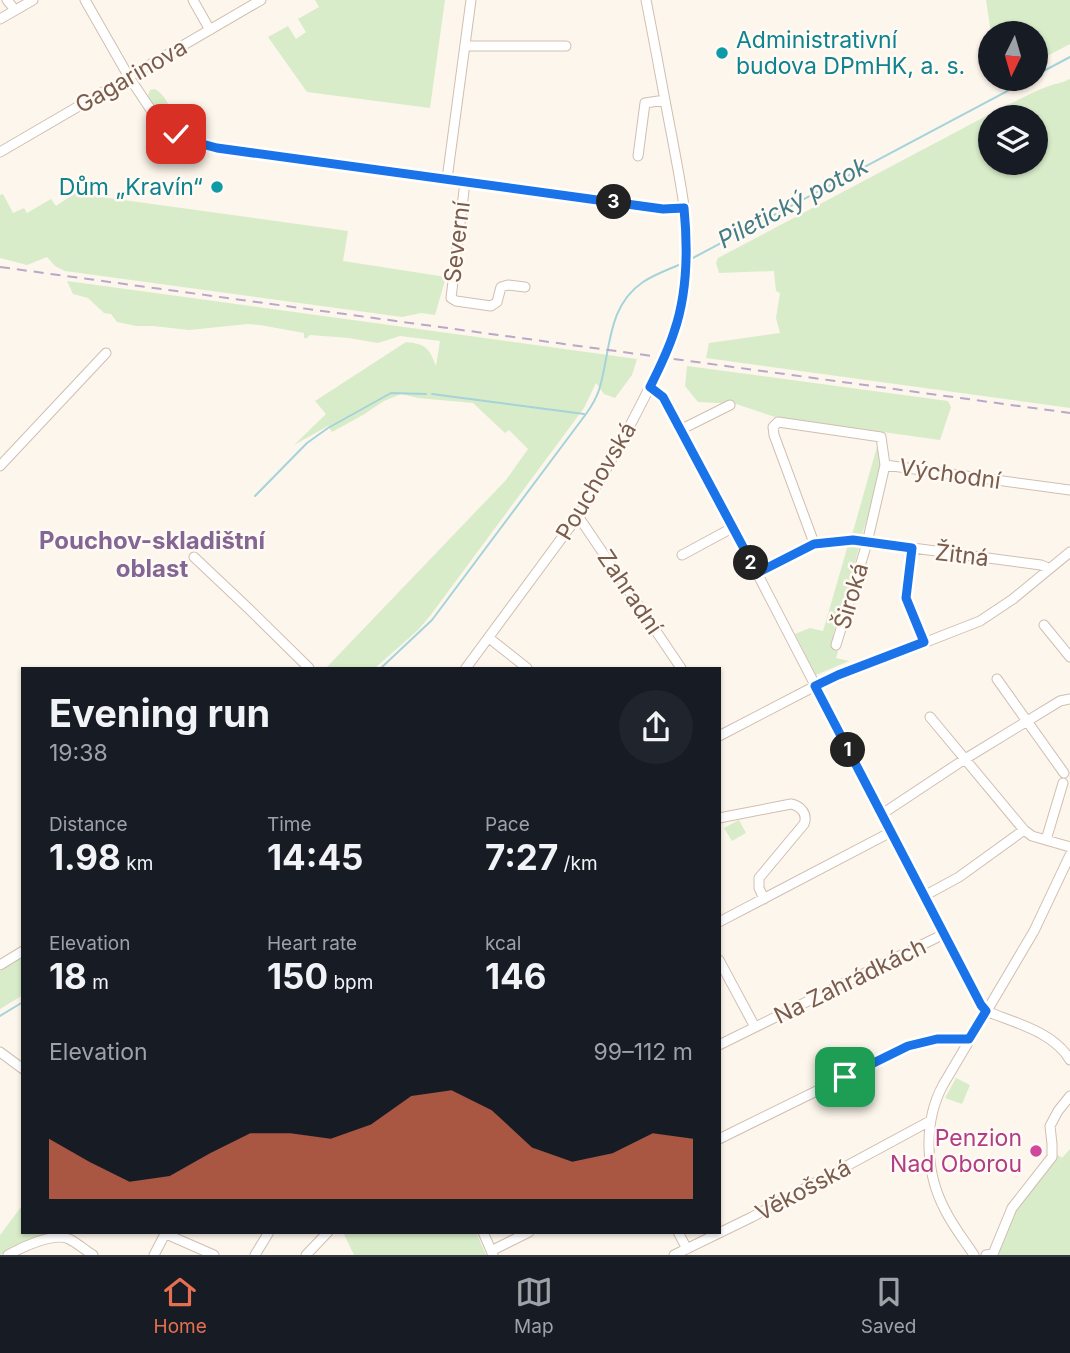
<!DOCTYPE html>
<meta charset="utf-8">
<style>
:root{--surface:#171b24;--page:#20242c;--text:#f1f3f6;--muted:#9ea1a6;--line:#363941;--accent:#e76f51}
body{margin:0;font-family:Inter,sans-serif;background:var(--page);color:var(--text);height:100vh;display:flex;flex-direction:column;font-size:26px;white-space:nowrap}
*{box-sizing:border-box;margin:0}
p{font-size:23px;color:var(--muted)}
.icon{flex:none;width:38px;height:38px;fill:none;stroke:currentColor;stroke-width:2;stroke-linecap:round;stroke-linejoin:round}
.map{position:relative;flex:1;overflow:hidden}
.panel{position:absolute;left:21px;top:667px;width:700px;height:567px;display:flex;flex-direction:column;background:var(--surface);border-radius:0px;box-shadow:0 2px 5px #0004}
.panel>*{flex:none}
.needle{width:46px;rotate:185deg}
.fabs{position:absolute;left:978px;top:21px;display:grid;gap:14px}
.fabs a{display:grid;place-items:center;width:70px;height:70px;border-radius:50%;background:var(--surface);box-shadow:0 2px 5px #0004;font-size:35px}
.pin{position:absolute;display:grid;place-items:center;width:60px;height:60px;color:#fff;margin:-30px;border-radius:14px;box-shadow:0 4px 10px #0006}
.km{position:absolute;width:35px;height:35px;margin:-18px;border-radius:50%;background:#222;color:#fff;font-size:19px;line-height:35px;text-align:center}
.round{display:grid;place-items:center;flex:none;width:74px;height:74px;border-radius:37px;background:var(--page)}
.summary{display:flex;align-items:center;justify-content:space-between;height:119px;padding:0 28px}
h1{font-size:38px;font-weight:700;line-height:52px}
.figures{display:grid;grid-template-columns:repeat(3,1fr);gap:10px;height:119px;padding:7px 28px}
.figures div{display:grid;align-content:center}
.figures b{font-size:35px;font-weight:700}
.figures small{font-size:19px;font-weight:400}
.figures p{font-size:19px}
.chart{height:196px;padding:14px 28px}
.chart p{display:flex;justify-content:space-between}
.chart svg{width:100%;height:126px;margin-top:7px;fill:var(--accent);opacity:.7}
.dock{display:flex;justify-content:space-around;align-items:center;height:98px;border-top:2px solid var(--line);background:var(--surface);font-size:19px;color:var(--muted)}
.dock a{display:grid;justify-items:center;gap:4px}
.dock .on{color:var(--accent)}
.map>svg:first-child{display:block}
.green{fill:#d8ecc9;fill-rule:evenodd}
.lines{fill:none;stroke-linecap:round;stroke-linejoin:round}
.stream{stroke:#a5d3da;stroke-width:2}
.minor-casing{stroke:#d1beb0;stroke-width:11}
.minor{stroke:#fff;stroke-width:9}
.rail{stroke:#b9a8c9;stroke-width:2;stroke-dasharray:10 7;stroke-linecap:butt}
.route-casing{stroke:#fff;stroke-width:14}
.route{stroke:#1a73e8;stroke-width:9}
.culture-dot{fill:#0f9aa8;stroke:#fffaf3;stroke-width:2.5}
.hotel-dot{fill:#d1479c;stroke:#fffaf3;stroke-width:2.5}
.labels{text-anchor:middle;stroke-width:5;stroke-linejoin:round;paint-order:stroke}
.culture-label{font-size:23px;fill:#0d838f;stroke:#fffaf3;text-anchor:start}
.street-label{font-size:23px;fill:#7a5c4d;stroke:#fffaf3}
.hotel-label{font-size:23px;fill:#b23c85;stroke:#fffaf3;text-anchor:end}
.water-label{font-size:24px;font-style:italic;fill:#437c86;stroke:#fffaf3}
.neighbourhood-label{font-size:24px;font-weight:bold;fill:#846695;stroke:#fffaf3}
</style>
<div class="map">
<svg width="1070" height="1255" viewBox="0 0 1070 1255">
<rect width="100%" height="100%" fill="#fdf6ec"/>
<path class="green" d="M315,0H445L430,108L307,92L268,37L288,26L296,39L306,32L298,19L319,7Z
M986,0H1070V44L1036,62V33H991Z
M1070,79V408L706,358L709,343L780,333L776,318L780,293L776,291L774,271L719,273L716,263L718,258L1007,105C1021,99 1034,91 1049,86C1057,83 1060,84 1070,79ZM990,117H1036V163H990Z
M155,89C166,95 173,112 175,124L173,126L161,116L147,99L150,90Z
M83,188L87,195L348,231L343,261L446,277L435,315L421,313L402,317L65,271L55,266L47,257L27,265L0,258V195L3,194L13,213L24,208L27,213L51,199L56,206Z
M67,281L637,359L632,375L615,398L604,394L596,383L584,408L430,616L418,630L375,668H326L506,480L528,449L509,430L505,433L473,403L418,398L401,394L384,401L363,415L332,432L328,426L294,445L326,414L315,401L406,342C426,344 429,348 436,366L440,341L400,336L378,343L349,338L310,335L307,338H304V333L260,325L248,324L189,330L153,326H136L117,322L111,314L104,313L88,298L73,294Z
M687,366L948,401L951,407L940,440L775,417L736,404L698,402L685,386Z
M878,443L884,463L862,535H852Z
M848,545H860L833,635L842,638L836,658L849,661L816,675L795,634L810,628L823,631Z
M739,820L746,833L732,841L724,828Z
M23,957V995L0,1009V971Z
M956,1078L970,1085L962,1104L945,1098Z
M1070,1149V1255H997L1010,1220L1015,1211L1057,1157V1156L1058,1155L1062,1158Z
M21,1207L23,1208V1232L71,1233L22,1244L0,1255V1235Z
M343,1232H476L486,1255H354Z"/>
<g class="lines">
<path class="stream" d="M1036,75L1070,57
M691,259L1030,79
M432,394L584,414
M255,496L307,443L328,428L391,393L426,394
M381,668L432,620L586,414C591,407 596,399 599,390C611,352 606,307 643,282C655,274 670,269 683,263
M0,1016L23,1002"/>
<defs>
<path id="minor" d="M7,0L15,10
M85,0L129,77L155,116L165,127L185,139L217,148L663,209L684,208
M193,0L210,30
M0,19L33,0
M465,46H566
M0,152L261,0
M638,156L645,103L665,100
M447,179L471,0
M465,182L451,298L456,301L491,306L497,302L501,287L508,285L525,287
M650,387L663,397L757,573L981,1005L986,1011C1015,1023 1054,1032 1070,1060
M680,430L730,405
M885,465L1070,490
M0,466L106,353
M578,516L681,668
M814,543L774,435L773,427L778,422L881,437L885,465L867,543L836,645
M912,549L906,598L924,642
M682,555L732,528
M194,557L249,609L309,668
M757,573L814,543L853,540L1041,565L1048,568
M1044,625L1070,657
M489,638L527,668
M466,668L578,516C596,489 611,461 626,433C653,382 680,332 686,274C691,228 680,182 672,137C663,91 655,45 646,0
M997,679L1064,773
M930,717L1024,830L1032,836L1070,847
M719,736L821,683L980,621L1013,599L1070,552
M882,814L965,759L1060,701L1070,699
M719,818L791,804C801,806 808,814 804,824L759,878V888L764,899
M1046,840L1063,783
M924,896L959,877L1024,830
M719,922L891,832
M719,960L755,1027
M0,965L23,951
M719,1045L944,934
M0,1052L23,1069
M719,1139L908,1046L937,1039H969
M483,1232L493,1255
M678,1232L687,1249
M166,1234L214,1255
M491,1251L529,1232
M8,1255C22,1247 54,1232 69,1239C77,1243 85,1250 93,1255
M154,1255L166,1232
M255,1255L269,1232
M306,1255L328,1232
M674,1255L752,1217L930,1121
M974,1255C964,1240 953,1226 945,1210C925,1172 923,1122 943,1085L1034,931L1070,855
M986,1255L993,1254L1012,1208L1052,1157V1144L1050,1126L1058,1111L1070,1096"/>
</defs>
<use href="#minor" class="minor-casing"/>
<use href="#minor" class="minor"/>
<path class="rail" d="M0,267L1070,413"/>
</g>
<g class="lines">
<defs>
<path id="route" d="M176,134L191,141L217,148L663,209L684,208C688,249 688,292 674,332C668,351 659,369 650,387L663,397L757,573L814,544L853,540L912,548L906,598L924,642L838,675L815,686L981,1005L986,1011L969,1039H937L908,1046L845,1077"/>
</defs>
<use href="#route" class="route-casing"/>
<use href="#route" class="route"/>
</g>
<g class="culture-dot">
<circle cx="722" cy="53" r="7"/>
<circle cx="217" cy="187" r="7"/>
</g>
<circle class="hotel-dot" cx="1036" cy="1151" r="7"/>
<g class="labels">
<g class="culture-label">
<text x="736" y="48">Administrativní<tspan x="736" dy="26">budova DPmHK, a. s.</tspan></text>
<text x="203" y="195" text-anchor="end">Dům „Kravín“</text>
</g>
<g class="street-label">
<text transform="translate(131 76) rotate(-30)" y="8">Gagarinova</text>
<text transform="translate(457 242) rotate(-83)" y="8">Severní</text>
<text transform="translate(950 474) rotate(8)" y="8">Východní</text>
<text transform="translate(596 481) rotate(-59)" y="8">Pouchovská</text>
<text transform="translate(962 555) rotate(7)" y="8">Žitná</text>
<text transform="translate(630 592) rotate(56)" y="8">Zahradní</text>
<text transform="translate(851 596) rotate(-73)" y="8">Široká</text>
<text transform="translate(850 981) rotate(-26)" y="8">Na Zahrádkách</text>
<text transform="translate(803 1190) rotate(-28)" y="8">Věkošská</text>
</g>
<g class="hotel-label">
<text x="1022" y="1146">Penzion<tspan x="1022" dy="26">Nad Oborou</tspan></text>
</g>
<g class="water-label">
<text transform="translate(793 203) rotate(-28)" y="8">Piletický potok</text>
</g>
<g class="neighbourhood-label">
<text x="152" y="549">Pouchov-skladištní<tspan x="152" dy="28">oblast</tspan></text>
</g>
</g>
</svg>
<div class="fabs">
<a><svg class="needle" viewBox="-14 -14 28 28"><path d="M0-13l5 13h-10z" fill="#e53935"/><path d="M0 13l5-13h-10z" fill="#9ea1a6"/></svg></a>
<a><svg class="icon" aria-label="layers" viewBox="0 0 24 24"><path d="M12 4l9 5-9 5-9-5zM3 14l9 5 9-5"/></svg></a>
</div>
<div class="pin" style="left:845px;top:1077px;background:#1e9e55"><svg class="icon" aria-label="arrive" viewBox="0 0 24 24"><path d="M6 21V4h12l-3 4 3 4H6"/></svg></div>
<div class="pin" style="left:176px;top:134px;background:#d93025"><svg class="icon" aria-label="check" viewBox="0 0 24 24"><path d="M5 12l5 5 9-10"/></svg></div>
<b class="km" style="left:848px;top:750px">1</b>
<b class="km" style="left:751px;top:563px">2</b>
<b class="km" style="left:614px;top:202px">3</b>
<section class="panel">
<div class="summary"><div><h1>Evening run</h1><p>19:38</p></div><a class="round"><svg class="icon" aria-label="share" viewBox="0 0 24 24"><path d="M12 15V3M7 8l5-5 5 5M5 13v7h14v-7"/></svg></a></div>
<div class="figures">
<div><p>Distance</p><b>1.98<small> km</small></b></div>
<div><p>Time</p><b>14:45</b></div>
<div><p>Pace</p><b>7:27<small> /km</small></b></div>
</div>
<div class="figures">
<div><p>Elevation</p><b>18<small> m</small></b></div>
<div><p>Heart rate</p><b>150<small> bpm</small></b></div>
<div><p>kcal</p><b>146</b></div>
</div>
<div class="chart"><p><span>Elevation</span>99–112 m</p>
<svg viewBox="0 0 160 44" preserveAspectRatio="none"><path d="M0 44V23L10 31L20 38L30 36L40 28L50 21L60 21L70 23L80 18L90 8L100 6L110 13L120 26L130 31L140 28L150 21L160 23V44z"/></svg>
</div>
</section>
</div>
<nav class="dock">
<a class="on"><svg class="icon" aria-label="home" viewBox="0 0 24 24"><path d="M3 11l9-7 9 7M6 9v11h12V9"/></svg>Home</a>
<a><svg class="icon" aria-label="map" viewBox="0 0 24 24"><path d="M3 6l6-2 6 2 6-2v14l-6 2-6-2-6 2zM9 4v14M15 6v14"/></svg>Map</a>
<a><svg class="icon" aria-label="saved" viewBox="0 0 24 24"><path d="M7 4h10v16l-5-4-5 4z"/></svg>Saved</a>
</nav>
